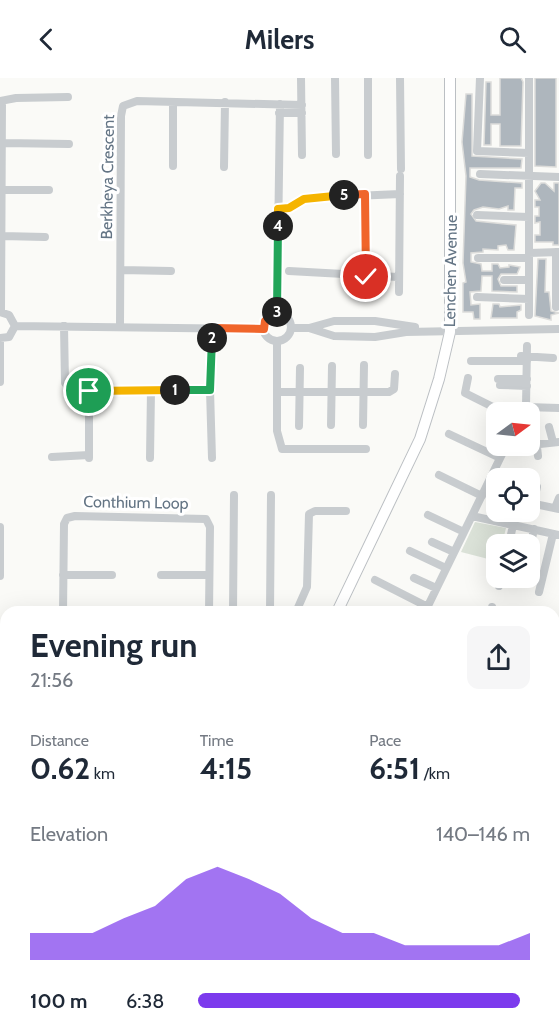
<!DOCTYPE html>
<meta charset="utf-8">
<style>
:root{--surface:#fff;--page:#f6f6f7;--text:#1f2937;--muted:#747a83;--accent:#7c3aed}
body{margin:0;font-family:Cabin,sans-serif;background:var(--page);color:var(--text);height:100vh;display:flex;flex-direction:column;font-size:22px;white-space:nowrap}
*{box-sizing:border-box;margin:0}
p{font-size:20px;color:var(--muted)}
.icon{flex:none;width:33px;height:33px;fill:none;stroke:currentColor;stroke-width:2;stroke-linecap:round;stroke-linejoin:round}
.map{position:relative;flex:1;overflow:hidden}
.panel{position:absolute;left:0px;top:528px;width:560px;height:430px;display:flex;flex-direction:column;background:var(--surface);border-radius:18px 18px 0 0;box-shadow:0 6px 24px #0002}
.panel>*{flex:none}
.needle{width:39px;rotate:75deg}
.buttons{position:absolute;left:486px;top:324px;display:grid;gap:12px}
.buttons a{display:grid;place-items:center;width:54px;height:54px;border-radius:12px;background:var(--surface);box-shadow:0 6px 24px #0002;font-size:30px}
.pin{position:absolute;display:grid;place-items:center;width:51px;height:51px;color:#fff;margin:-26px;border:3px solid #fff;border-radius:50%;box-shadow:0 2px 6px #0007}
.km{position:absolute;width:30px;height:30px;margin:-15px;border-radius:50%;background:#222;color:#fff;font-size:16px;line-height:30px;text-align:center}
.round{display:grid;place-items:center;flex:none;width:63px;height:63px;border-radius:12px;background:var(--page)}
.head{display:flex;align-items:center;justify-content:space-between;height:102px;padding:0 30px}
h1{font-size:33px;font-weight:700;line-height:45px}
.figures{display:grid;grid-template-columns:repeat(3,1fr);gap:9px;height:102px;padding:6px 30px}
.figures div{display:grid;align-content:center}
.figures b{font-size:30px;font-weight:700}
.figures small{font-size:16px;font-weight:400}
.figures p{font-size:16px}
.chart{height:168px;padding:12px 30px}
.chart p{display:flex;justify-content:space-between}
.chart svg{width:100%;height:108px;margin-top:6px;fill:var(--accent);opacity:.7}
ul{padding:0 30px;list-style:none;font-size:20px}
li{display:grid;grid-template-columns:96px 72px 1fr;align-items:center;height:45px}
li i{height:15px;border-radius:8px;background:var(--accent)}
header{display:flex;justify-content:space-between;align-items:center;height:78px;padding:0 30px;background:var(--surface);font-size:27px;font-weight:700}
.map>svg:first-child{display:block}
.green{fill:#dbe2d8}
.building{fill:#aeb6bd;stroke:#dcdcda;stroke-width:1.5}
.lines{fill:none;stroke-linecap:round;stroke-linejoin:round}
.major-casing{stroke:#bbbfc3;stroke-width:12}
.minor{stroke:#c8cccf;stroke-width:8}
.major{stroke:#fff;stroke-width:10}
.split-1-casing{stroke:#fff;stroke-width:12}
.split-2-casing{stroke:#fff;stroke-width:12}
.split-3-casing{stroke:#fff;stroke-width:12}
.split-4-casing{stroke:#fff;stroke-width:12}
.split-5-casing{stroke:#fff;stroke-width:12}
.split-6-casing{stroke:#fff;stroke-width:12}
.split-1{stroke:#f5b400;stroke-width:8}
.split-2{stroke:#22a559;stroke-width:8}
.split-3{stroke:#f0652b;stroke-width:8}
.split-4{stroke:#22a559;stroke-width:8}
.split-5{stroke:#f5b400;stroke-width:8}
.split-6{stroke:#f0652b;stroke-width:8}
.labels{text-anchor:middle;stroke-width:6;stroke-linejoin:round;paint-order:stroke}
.street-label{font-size:16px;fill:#637484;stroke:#fff}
</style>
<header><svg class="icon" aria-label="back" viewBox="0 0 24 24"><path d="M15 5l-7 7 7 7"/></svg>Milers<svg class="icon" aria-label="search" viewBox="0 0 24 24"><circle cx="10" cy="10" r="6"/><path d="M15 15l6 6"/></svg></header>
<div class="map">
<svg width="559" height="958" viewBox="0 0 559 958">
<rect width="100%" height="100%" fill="#fafaf7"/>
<path class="green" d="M475,444L506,450L502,466H496V483L461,474Z"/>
<path class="building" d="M500,0H521L523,4L521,68H500V46H491V67H484L486,4H491V37H500Z
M535,0H556V89L535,88Z
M466,16H472V78L522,81L521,90H470V99L479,102L522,105V110H515L514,132H508V128L499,131L483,129L474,132L471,136L476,143L516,147L514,172H508L506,167L498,168V172L483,171V174L471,175V184L481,186L482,193H492V186H498L500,190L509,189V187L520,189L517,196H501L498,201L501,208H517V214L492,213V198H482L481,213L470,214L471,227L480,226V241H474L473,234H463V205L466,204L463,185L466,98L462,64Z
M541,105H545L554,113V105H559V167H553V164H535V157H540V144L535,145V138H539V129H535V122H540L535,113Z
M538,181H546L545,214H549L551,233L559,235L551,237V242L535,238Z
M493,226H499L500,229L521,227V232L517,234V240H491Z"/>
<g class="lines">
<defs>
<path id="major" d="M337,534L420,361L439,301L450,254V0
M356,952L357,958
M364,952L366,958"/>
</defs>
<use href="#major" class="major-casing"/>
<path class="minor" d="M301,0L302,77
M335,0L336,76
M368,0V77
M400,0L401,91
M480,0L477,73L529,75
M0,23L16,20L68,19
M279,35H302
M4,65L69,66
M173,88V24
M224,89L225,24
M480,96L559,99
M3,112H49
M365,116L366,214
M278,131C291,130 296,122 309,120L400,116
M477,137L529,139
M2,158L45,159
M556,174V229
M529,175L559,174
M478,180H529
M121,192L171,193
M289,193L398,199
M504,202H529
M399,214L400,98
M477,219L529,221
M0,234L9,237L15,248L9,259L0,260
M1,234L2,23
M277,235L280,26
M263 249a14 14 0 1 1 28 0a14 14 0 1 1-28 0Z
M529,237V0
M15,248L264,251
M64,248L65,305L70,311L210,312
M120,248L121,38L123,28L137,23L302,27
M212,250L210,312L212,380
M291,250H309L334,258L375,259L406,254L559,251
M309,250L334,243H375L415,249
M277,263V353L282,371H366
M521,278L553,280
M471,283H527
M468,300L465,315L503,334
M498,301H527
M0,304V261
M500,307L527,308
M277,314H389L394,311L395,296
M526,329L559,330
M523,334L526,329L527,268
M331,347L332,288
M363,347L364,287
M299,348L300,290
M549,349L553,364
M492,350L496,353
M449,356L500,380
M538,378L537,369L540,366L559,364
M52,379L89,377
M89,380V313
M150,380L151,312
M439,397L482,418
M530,425L559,431
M533,426L537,409
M555,430L559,420
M428,437L464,454
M472,438L559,457
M0,449V498
M432,464L454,474
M509,466L513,447
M530,470L534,451
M410,473L446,490
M63,497H112
M161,497H209
M414,500L436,510
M375,502L428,529
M499,508L501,500
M539,514L553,456
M63,534L64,446L67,440L75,438L206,441L210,449L209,534
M233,534L234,417
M270,534L271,417
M296,534L307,509L309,436L315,433H346
M425,534L506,368
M491,534L492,529
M0,571L6,586
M554,627L559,604
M0,632L6,629
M554,679L559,680
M0,693L5,691
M559,712V716
M554,744L559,745
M0,751L6,748
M554,786L559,788
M0,803L6,800
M0,828L6,841
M554,830L559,831
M554,871L559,873
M0,922L6,935
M14,952L16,958
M67,952L76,955L85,952
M106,952L108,958
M131,952L133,958
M377,952V958
M400,952L403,958
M435,952L438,958
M233,958L245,952
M461,958L462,952
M553,958L559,931"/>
<use href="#major" class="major"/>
</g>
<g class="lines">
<defs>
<path id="split-1" d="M89,313L175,312"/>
<path id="split-2" d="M175,312H210L212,260"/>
<path id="split-3" d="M212,260V250L264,251L265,243L277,234"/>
<path id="split-4" d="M277,234L278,148"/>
<path id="split-5" d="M278,148V131L289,130L304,121L344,117"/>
<path id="split-6" d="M344,117L365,116L366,199"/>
</defs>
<use href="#split-1" class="split-1-casing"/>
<use href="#split-2" class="split-2-casing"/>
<use href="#split-3" class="split-3-casing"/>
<use href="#split-4" class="split-4-casing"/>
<use href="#split-5" class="split-5-casing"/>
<use href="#split-6" class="split-6-casing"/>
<use href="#split-1" class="split-1"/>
<use href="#split-2" class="split-2"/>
<use href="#split-3" class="split-3"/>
<use href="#split-4" class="split-4"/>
<use href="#split-5" class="split-5"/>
<use href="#split-6" class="split-6"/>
</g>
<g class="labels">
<g class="street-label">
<text transform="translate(107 99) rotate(-89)" y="6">Berkheya Crescent</text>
<text transform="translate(450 193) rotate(-89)" y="6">Lenchen Avenue</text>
<text transform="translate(136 424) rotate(1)" y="6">Conthium Loop</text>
</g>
</g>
</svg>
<div class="buttons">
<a><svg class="needle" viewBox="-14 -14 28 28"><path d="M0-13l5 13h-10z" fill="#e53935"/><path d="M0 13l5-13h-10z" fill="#747a83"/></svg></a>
<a><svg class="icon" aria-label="locate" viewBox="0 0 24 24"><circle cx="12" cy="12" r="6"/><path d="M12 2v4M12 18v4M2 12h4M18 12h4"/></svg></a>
<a><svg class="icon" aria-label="layers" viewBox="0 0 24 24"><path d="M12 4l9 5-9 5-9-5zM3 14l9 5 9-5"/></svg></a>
</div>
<div class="pin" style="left:89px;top:313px;background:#1e9e55"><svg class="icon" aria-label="arrive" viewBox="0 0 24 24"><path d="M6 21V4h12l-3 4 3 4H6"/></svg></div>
<div class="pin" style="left:366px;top:199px;background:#d93025"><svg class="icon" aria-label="check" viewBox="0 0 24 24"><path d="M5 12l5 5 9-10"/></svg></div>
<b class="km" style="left:175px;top:312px">1</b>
<b class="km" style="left:212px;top:260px">2</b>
<b class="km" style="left:277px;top:234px">3</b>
<b class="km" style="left:278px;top:148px">4</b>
<b class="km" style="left:344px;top:117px">5</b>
<section class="panel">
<div class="head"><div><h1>Evening run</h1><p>21:56</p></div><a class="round"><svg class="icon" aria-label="share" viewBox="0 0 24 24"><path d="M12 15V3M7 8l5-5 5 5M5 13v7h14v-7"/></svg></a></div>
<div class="figures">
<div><p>Distance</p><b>0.62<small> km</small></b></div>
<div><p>Time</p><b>4:15</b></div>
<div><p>Pace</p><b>6:51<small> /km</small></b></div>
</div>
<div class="chart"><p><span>Elevation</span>140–146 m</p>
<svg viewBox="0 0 160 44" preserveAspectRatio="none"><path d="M0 44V33L10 33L20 33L30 27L40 22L50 11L60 6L70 11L80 17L90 27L100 33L110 33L120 38L130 38L140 38L150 38L160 33V44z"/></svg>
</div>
<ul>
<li><b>100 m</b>6:38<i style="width:97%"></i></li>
</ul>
</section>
</div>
